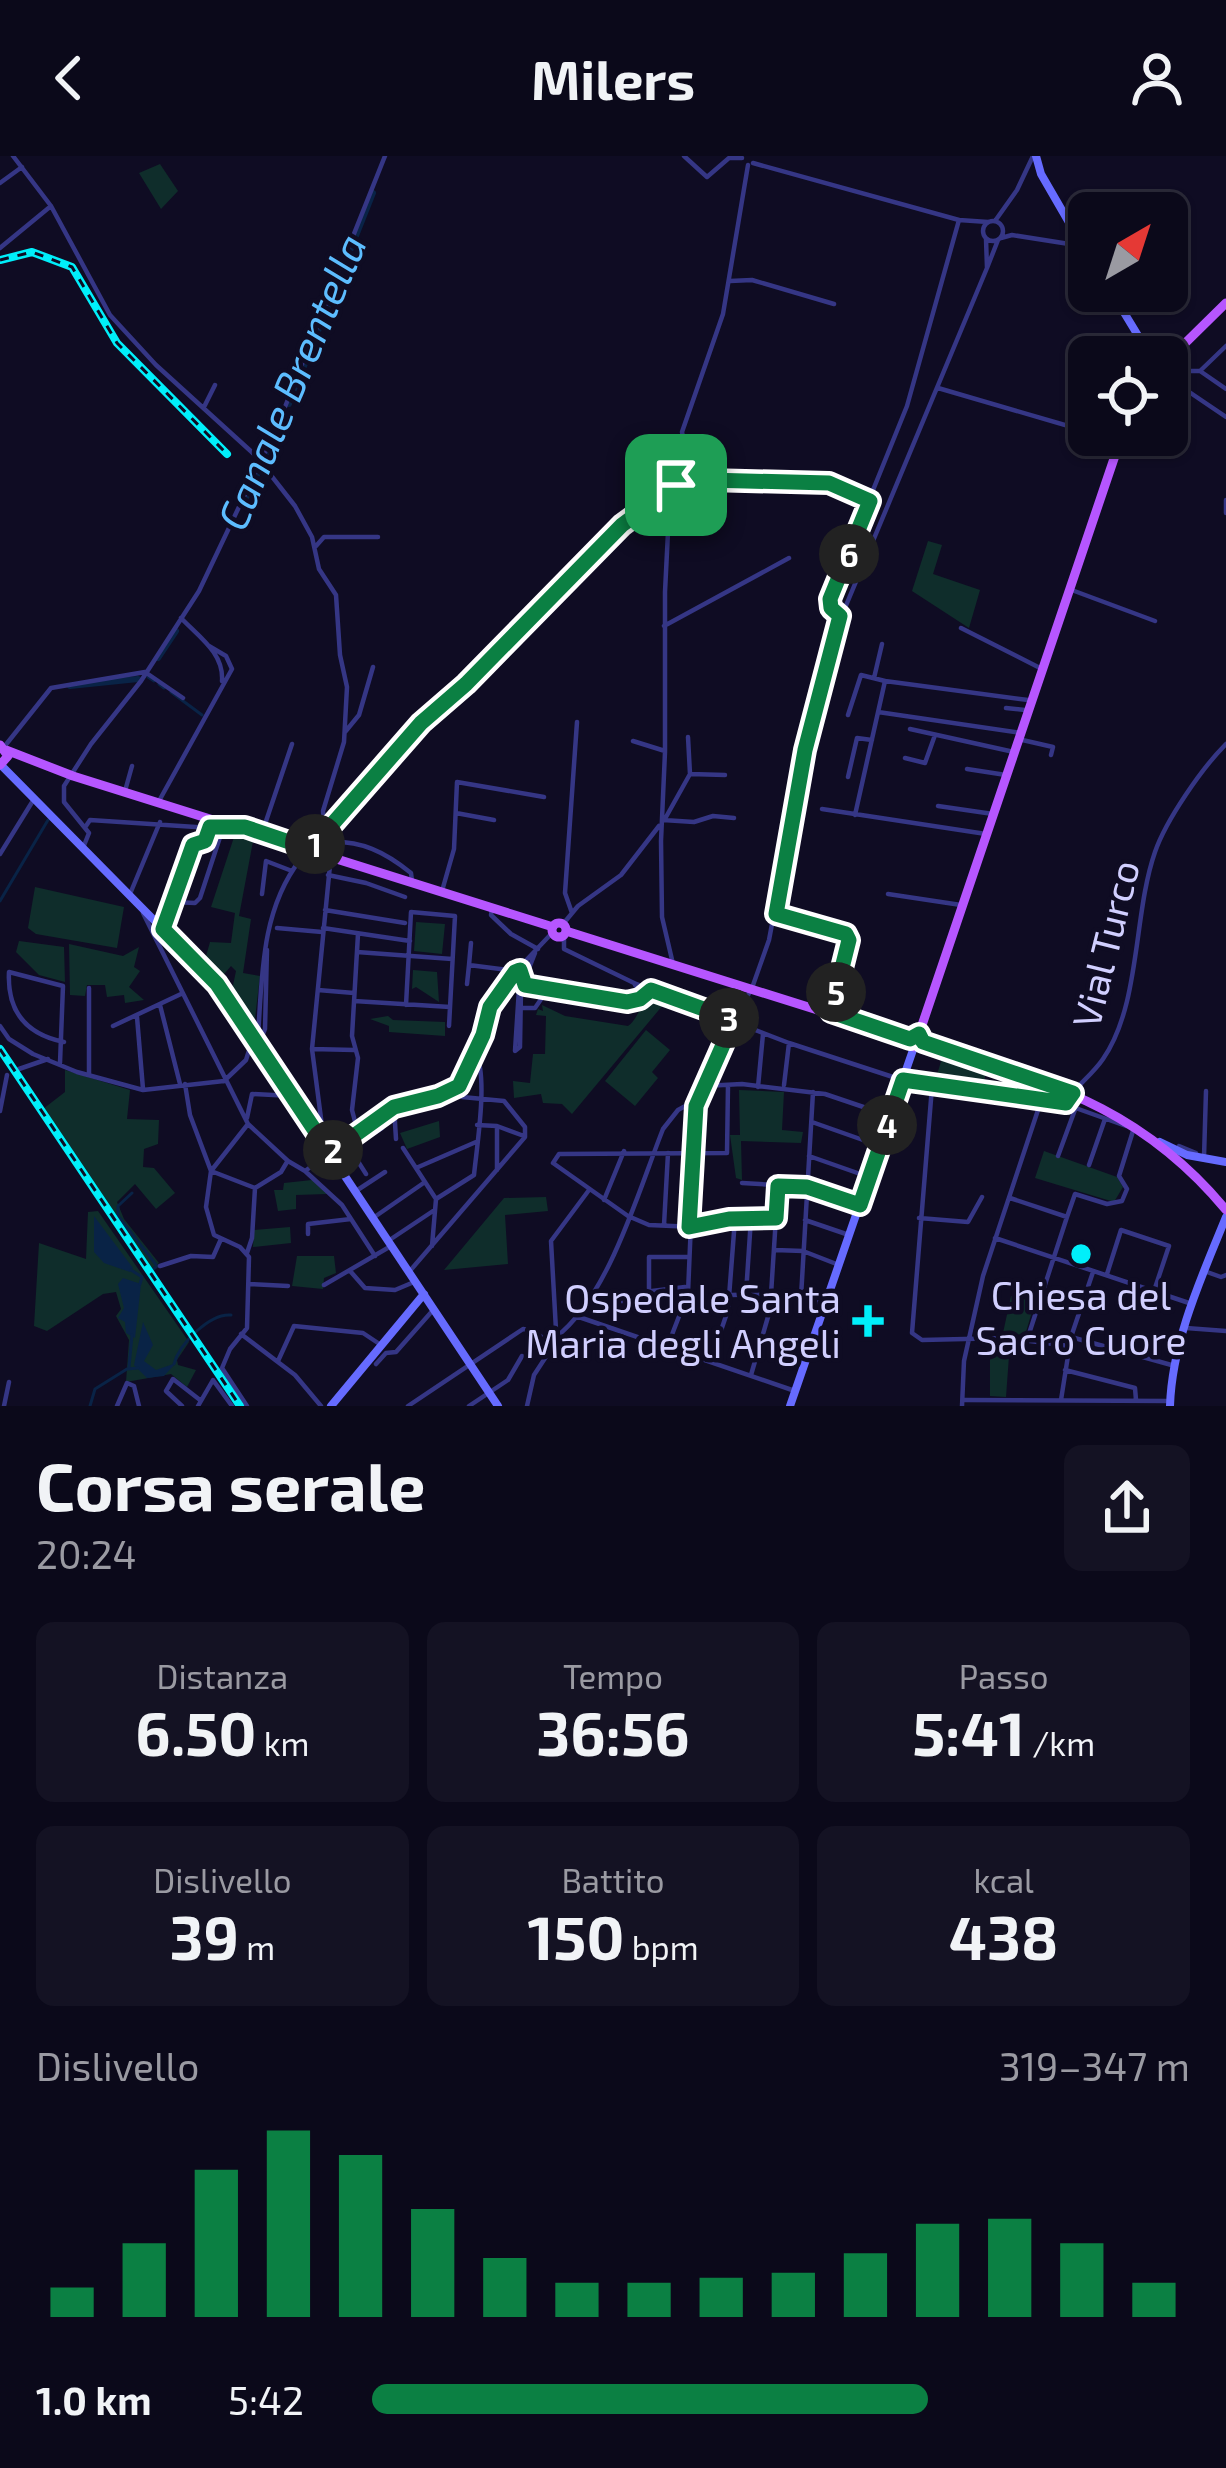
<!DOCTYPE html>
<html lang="it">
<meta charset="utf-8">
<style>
:root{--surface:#0b091a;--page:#141223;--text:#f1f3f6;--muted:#9a9aa2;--line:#2b2a39;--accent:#0b8043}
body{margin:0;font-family:"Exo 2",sans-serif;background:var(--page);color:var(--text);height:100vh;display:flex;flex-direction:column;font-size:45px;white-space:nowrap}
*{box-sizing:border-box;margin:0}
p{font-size:39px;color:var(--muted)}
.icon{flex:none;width:66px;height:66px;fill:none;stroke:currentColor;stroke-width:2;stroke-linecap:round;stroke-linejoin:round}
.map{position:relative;height:1250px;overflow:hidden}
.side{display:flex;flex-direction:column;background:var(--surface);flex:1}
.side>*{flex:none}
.needle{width:78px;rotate:39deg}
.buttons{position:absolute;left:1068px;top:36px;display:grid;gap:24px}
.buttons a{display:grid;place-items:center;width:120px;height:120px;border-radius:18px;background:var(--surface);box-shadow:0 3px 9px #0004,0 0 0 3px var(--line);font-size:60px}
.pin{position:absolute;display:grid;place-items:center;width:102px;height:102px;color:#fff;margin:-51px;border-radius:24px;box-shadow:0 6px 18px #0006}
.km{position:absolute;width:60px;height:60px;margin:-30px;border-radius:50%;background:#222;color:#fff;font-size:33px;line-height:60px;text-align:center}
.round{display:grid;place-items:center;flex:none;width:126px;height:126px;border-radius:18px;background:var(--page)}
.summary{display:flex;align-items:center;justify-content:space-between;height:204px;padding:0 36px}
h1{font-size:66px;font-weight:700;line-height:90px}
.metrics{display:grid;grid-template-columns:repeat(3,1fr);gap:18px;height:204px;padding:12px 36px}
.metrics div{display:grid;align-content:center;border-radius:18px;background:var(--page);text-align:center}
.metrics b{font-size:60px;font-weight:700}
.metrics small{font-size:33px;font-weight:400}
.metrics p{font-size:33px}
.chart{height:336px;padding:24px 36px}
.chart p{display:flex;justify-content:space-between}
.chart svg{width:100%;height:216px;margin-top:12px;stroke:var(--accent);stroke-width:6}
ul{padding:0 36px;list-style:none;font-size:39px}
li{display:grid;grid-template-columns:192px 144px 1fr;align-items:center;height:90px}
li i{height:30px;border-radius:15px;background:var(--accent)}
header{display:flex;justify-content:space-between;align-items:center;height:156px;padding:0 36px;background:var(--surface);font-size:54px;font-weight:700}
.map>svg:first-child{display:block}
.green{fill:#0f2d2b}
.water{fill:#092346}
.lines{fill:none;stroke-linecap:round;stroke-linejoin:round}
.stream{stroke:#092346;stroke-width:3}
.canal{stroke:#092346;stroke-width:6}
.street{stroke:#353685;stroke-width:4.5}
.secondary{stroke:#666bff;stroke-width:8}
.primary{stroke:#b656ff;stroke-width:9}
.rail-casing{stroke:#00effa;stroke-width:8}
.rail{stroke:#0f0c23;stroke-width:3;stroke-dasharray:9;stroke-linecap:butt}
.route-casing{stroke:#fff;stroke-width:24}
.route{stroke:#0b8043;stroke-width:15}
.poi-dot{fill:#00effa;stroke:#0f0c23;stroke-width:4.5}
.labels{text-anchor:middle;stroke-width:9;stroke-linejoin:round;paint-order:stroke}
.street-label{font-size:39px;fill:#d1cfff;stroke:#0f0c23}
.poi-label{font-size:39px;fill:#d1cfff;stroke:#0f0c23}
.water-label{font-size:42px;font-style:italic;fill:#5dbdff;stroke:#0f0c23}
</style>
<header><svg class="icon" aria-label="back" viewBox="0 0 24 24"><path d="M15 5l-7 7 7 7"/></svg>Milers<svg class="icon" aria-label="person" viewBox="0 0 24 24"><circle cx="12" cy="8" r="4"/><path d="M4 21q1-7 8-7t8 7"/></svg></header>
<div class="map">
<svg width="1226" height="1250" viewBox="0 0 1226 1250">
<rect width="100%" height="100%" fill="#0f0c23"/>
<path class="green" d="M160,8L178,35L161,53L139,17Z
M928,385L942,389L933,418L980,434L969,472L912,435Z
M236,675L254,680L239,760L251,763L243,817L260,820L254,871L231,839L236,815L231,810L219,824L203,811L210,786L231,787L235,757L211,751Z
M35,731L124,751L117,792L36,778L28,772Z
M416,766L445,768L442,798L414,795Z
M19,785L64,791L65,826L39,819L16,796Z
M69,788L123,800L139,791L134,811L140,815L129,831L144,844L125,847L124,839L107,841L105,829H87L85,840L70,839Z
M413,814L437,816L439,846L416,831L412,833Z
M649,839L668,843L572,958L562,948L543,947L541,938L514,942L513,925L530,927L533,898H545L546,860L536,859L538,853L543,855L542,849L565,860L628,870C638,863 640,849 649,839Z
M388,860L393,864L445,866V880L389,876V870L370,863Z
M646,874L670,894L652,916L658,922L635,950L605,925Z
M943,899L987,915L981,934L935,925Z
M65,914L130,934L127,963L159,964L158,988L144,993L143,1011L154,1012L175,1037L156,1053L135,1028L117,1046L124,1063L159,1107L151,1113L43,953L65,936Z
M739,934L784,936L782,974L803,976L801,987L741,985L742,1024L736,1022L730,979H740Z
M439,965L440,981L407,993L400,977Z
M1044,995L1117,1021L1123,1031L1114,1046L1035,1022Z
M312,1024L327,1038L296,1039V1053L278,1055L274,1034H283L284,1027Z
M546,1041L548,1055L505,1059L508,1108L444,1114L504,1042Z
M98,1055L189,1186L177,1204L178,1209L196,1214L187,1231L171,1218L126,1226L129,1184L116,1160L121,1153L116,1136L103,1138L47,1175L34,1170L39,1087L86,1103L88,1056Z
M290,1071L291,1087L253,1091L254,1074Z
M297,1100H334L336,1117L324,1122L323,1133L292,1130Z
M1011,1140L1035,1146L1025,1179L1003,1177Z
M990,1199L1009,1200L1006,1241L990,1240Z"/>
<path class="water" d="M94,1060L133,1112L130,1116L104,1107L94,1096Z
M123,1122L141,1128L135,1182L126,1177L125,1166L118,1162L124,1152L118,1128Z
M143,1166L153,1189L144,1205L156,1214L176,1207L164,1220L147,1222L134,1209Z"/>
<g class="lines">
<path class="stream" d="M148,521L154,525
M159,528L164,532
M171,536L202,559
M0,745L48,664
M132,1037L118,1050V1060L157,1110L150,1116
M131,1114L142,1121L140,1128
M174,1208C179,1188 210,1157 231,1159
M129,1211L132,1179
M90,1250L95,1233L127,1213L138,1212"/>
<path class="canal" d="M289,248L373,37
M244,346L282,266
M158,502L176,475
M70,530L138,523"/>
<path class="street" d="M13,0L51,50L110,159L156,209L255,299L295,350L312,381L319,413L336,439L340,499L347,531L344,586L323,655L324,673
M684,0L707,21L729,2H742
M753,7L959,64L988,66
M0,27L22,11
M983 75a10 10 0 1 1 20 0a10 10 0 1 1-20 0Z
M995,65L1017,34L1033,0
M1001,82L1012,79L1082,90
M986,83L987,112L998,84
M0,92L51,50
M730,125L752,124L834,148
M1167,215H1200L1226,190
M1200,215L1226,233
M1167,221L1226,261
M938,232L1089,276
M204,251L215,229
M1099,279L1117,284
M677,329L708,324L829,327L870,345
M670,336L665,436V596L661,685L662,761L673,808
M1226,344V357
M316,390L324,381H378
M1069,433L1155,465
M838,458L831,453L829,443L907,250L959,64
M181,462C199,481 224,497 222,525
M664,470L789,402
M961,472L1042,513
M145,516L183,542
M874,522L882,488
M885,525L1028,544
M1006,552L1025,554
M878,556L1021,577
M848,559L861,519L885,525L855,659
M910,573L1014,596
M345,576L359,559L373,511
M1018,583L1053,591L1051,599
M633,585L665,595
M4,591L51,532L145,516
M905,602L925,607L935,579
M967,613L1006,619
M690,618L725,619
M848,621L857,582L872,584
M125,635L132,610
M159,645L232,513L226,500L209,490
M938,650L993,658
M822,653L986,678
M456,657L494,664
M666,661L690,618L688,581
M663,664L694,666L713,660L734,662
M86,670L90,664L226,673
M262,677L292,588
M327,686C361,684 385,696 411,717L412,725
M83,692L89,677L64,646V630L91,588L141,525L199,435L277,271L385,0
M307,692L315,688L421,567L467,528L622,369L677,329L686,297L682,276L723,158L748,9
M0,698L34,643
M328,719L366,727L405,741
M442,735L454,693L457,626L544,641
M130,738L160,666
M262,738L266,705L292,715
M888,738L961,749
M174,746L195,747L200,742L223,672
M492,752L491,759L511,778L538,793
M325,754L405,767
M143,757L248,968L288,1005L305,1015L397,950L438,940L459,930L483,879L490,851L515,816L553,776
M572,757L565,737L577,566
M776,758L846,778
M563,768L578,750L621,719L659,670
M277,772L322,776
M323,772L410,785
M163,774L193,690L205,685L209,674
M849,776L852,780L848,784L845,780Z
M564,779V793L634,827L789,887L896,922L1009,940H1042L1126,970
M471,787L469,809L524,816
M357,796L452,803
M519,825L525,826L523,832L517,831Z
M524,825L535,797
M634,827L639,836L637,843L651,834
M467,828L469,809
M525,829L627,846L637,843
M89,832V919
M519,833L515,895L520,891L521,833
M318,834L354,837
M354,845L450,851
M160,849L180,928
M406,849L411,756L455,760L449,870
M520,852H535L546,836
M831,856L849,784
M137,861L143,933
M0,870L9,883L33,898L77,916L143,934L224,925
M113,870L181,838
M258,881C262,821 261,754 300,704L326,708
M259,888L265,873L267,794
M312,893L354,894
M60,907L63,830L9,816C7,855 25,878 64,886
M19,913L48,903
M224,925L246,904L252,885
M185,928L190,959L211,1015L255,1032
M728,929L727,997L559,998L553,1007L628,1060L649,1069L695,1071L720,1064L776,1062
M784,929L789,887
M704,930L742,928L825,938L890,960
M758,931L763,878
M932,931L912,1177L922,1184L1007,1182L1069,1190
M1072,937C1082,926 1095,915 1103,903C1141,848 1133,759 1155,696C1166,664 1202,612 1226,588
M394,951L396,983
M0,955L7,919
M247,962L252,938L292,940
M812,966L880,990
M477,969L497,970L524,980
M358,977L352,954L358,902L352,880L358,778
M317,978L322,970L312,893L331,699L323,678
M345,985L366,1018
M1179,990L1196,997
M350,992L382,972L376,964
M403,992L436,1043L432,1090
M809,1000L866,1020
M1058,1000L1076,951
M1204,1001L1206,935
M1089,1009L1105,963
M416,1012L476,986
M497,1014V971
M305,1015L342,1049L375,1100
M742,1027L807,1031L859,1049
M356,1035L385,1016
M1010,1042L1067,1061L1027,1184
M436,1043L474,1019C477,989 488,922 476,898
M604,1044L624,995
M1067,1061L1075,1038L1107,1048L1122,1045L1127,1033L1119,1020L1133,975
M373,1062L425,1026
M919,1062L968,1066L982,1041
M805,1064L849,1079
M664,1069L668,997
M308,1078V1068L351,1063
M995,1082L1189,1147
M388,1085L433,1055
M775,1094L803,1095L839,1109
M247,1097L252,1082L255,1032L281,1016L287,1006
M160,1110L191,1100L213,1101L221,1083
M1204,1115L1221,1121L1226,1119
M351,1116L365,1132L395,1134L414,1126
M409,1116L525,981V971L504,945L462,941L452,934
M1107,1118L1121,1074L1169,1090L1154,1135
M249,1128L288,1130
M324,1129L391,1090
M649,1133V1101H689
M746,1138L751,1062
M731,1139L772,1138L825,1148
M801,1141L813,936
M587,1145H639L652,1135L685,1131
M576,1160L795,1235
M1186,1172L1226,1175
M556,1174L551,1085L589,1034
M241,1178L295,1219L321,1250
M556,1181C609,1140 638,1036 663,973L678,954L698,943
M1071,1181L1175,1210
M668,1189L688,1137L696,950L725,881L752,832L769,784L805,594L832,483L987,112
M711,1204L728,1154L735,1063
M278,1205L294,1170L363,1177L381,1189
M376,1208L386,1197L396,1196L434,1153
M1065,1214L1135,1232L1136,1244
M751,1219L770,1154L778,1030
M965,1244L1170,1245
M1061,1244L1071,1181L1093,1116
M4,1250L9,1226
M117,1250L127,1227L134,1230L139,1250
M182,1250L166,1235L173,1223L200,1244
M198,1250L213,1224L232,1250
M247,1250L222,1212L230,1193L247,1172L249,1101L240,1091L214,1079L206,1051L211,1015L248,968
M408,1250L523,1173L534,1175L553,1190
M469,1250L508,1224L522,1200
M527,1250L534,1219L553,1190L554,1180
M962,1250L964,1205L983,1120L1041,945"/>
<path class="secondary" d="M1036,0L1041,18L1089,101
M1111,135L1151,201
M1,609L217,828L498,1250
M1160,986L1187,999L1226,1006
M331,1250L424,1138
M790,1250L914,891
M1170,1250C1172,1185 1202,1120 1226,1061"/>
<path class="primary" d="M1167,205L1226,147
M0,589L8,600L0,609
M6,594L73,620L553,771
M552 774a7 7 0 1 1 14 0a7 7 0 1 1-14 0Z
M566,775L910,883
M919,878L923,886C1047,927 1139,949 1226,1054
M914,891L910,883L919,878L1122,279"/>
<defs>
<path id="rail" d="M0,104L32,96L72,111L117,187L227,298
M0,893L240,1250"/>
</defs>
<use href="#rail" class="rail-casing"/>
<use href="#rail" class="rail"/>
</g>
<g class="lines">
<defs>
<path id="route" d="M708,324L829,327L870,345L830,443L831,452L840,460L805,594L776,758L846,778L849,784L831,856L910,883L919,878L923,886L1073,937L1066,947L903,924L860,1049L807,1031L778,1030L776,1062L729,1063L689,1071L696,950L734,864L651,834L640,843L627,846L525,829L520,814L515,816L490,851L483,879L459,930L438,940L394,951L330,997L217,828L163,773L193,689L205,685L210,671H245L307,692L315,688L421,567L466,528L622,369L676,329Z"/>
</defs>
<use href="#route" class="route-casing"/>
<use href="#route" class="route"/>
</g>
<g class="poi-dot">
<circle cx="1081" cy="1098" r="12"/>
<path d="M862 1147h12v12h12v12h-12v12h-12v-12h-12v-12h12z"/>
</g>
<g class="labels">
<g class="street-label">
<text transform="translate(1106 788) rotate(-76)" y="14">Vial Turco</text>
</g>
<g class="poi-label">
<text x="1081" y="1154">Chiesa del<tspan x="1081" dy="45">Sacro Cuore</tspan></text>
<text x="841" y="1157" text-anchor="end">Ospedale Santa<tspan x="841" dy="45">Maria degli Angeli</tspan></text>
</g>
<g class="water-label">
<text transform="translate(292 226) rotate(-67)" y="15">Canale Brentella</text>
</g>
</g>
</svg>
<div class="buttons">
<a><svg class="needle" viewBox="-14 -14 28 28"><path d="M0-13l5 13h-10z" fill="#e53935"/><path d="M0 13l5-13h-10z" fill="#9a9aa2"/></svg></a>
<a><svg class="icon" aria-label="locate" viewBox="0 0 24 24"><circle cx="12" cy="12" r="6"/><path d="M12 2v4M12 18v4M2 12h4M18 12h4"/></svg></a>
</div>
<div class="pin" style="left:676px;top:329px;background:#1e9e55"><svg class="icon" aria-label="arrive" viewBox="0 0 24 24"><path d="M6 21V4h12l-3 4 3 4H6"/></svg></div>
<b class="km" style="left:315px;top:688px">1</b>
<b class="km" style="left:333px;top:994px">2</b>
<b class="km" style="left:729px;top:862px">3</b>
<b class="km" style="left:887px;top:969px">4</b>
<b class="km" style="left:836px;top:836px">5</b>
<b class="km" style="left:849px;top:398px">6</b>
</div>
<section class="side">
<div class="summary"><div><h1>Corsa serale</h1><p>20:24</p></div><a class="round"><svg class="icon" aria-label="share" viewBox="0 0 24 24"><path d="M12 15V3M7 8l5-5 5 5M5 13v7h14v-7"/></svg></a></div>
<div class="metrics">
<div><p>Distanza</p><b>6.50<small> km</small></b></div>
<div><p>Tempo</p><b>36:56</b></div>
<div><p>Passo</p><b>5:41<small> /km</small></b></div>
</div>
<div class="metrics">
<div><p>Dislivello</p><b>39<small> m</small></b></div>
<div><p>Battito</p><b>150<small> bpm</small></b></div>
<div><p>kcal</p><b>438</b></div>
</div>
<div class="chart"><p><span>Dislivello</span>319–347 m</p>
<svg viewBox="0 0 160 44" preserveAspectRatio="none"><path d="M5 44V38M15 44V29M25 44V14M35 44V6M45 44V11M55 44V22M65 44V32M75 44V37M85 44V37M95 44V36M105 44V35M115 44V31M125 44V25M135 44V24M145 44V29M155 44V37"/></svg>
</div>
<ul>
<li><b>1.0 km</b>5:42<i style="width:68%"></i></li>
</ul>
</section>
